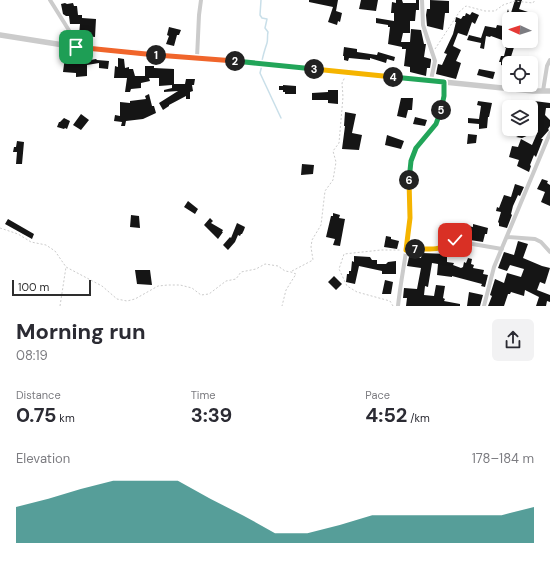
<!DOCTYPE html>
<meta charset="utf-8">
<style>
:root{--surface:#fff;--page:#f2f2f3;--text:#2b2b33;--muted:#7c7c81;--accent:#0f766e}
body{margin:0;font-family:"DM Sans",sans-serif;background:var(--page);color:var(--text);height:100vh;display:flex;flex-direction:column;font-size:15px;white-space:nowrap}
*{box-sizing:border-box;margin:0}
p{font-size:13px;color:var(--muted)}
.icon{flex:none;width:22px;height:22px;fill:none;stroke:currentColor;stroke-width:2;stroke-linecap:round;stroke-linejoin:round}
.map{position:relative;height:306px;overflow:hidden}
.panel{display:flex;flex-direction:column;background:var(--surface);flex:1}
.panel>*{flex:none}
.needle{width:26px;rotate:273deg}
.controls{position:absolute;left:502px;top:12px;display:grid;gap:8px}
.controls a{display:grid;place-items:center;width:36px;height:36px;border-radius:6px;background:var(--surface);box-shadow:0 2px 6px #0003;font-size:20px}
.scale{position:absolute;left:12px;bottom:10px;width:79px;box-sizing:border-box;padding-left:4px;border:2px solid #2e2e2e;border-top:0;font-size:11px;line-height:14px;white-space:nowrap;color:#2e2e2e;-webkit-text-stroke:3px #fff;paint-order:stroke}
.pin{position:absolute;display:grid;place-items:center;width:34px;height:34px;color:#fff;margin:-17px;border-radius:8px;box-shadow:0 2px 6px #0006}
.km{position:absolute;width:20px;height:20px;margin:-10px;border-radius:50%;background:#222;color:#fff;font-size:11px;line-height:20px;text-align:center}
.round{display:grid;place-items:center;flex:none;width:42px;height:42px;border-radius:6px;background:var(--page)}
.head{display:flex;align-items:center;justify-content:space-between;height:68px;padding:0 16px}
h1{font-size:22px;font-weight:700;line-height:30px}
.figures{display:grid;grid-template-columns:repeat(3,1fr);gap:6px;height:68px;padding:4px 16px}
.figures div{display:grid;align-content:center}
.figures b{font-size:20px;font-weight:700}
.figures small{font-size:11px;font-weight:400}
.figures p{font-size:11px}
.chart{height:112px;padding:8px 16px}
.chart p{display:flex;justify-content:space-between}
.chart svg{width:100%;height:72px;margin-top:4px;fill:var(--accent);opacity:.7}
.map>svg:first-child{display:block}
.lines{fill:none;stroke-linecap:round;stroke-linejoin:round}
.stream{stroke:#c9dfe9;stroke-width:1.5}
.building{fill:#151515}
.path{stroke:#cbcbcb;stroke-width:1;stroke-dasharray:2 2;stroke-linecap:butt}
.minor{stroke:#cbcbcb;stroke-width:4}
.tertiary{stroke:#cbcbcb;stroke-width:5.5}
.split-1-casing{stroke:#fff;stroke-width:8}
.split-2-casing{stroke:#fff;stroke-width:8}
.split-3-casing{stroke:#fff;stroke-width:8}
.split-4-casing{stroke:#fff;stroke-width:8}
.split-5-casing{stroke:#fff;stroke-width:8}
.split-6-casing{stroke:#fff;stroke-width:8}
.split-7-casing{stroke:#fff;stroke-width:8}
.split-8-casing{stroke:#fff;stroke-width:8}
.split-1{stroke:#f0652b;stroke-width:5}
.split-2{stroke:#f0652b;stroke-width:5}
.split-3{stroke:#22a559;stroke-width:5}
.split-4{stroke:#f5b400;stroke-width:5}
.split-5{stroke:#22a559;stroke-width:5}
.split-6{stroke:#22a559;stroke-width:5}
.split-7{stroke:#f5b400;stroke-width:5}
.split-8{stroke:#f5b400;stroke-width:5}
</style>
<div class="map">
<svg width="550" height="306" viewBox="0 0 550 306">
<rect width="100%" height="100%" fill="#fff"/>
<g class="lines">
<path class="stream" d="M261,0L260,15L262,18L267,19L265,28L268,32C267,36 268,40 267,43C265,49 263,55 262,61
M262,65L260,73L281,118"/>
</g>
<path class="building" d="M309,0H338L336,11L342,13L340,22L338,21L337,25L328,22L333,7L309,2Z
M361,0H378L376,11L359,9Z
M396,0H402L403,3H416V0H419V10H416L415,21H410V33H403L401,42H410L411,29L421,30L424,44H426L424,57L431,59V61L430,68H427L426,76L410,72V67L404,66L406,49H402V47L388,44L390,27H388V25L376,23V18L394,21V13H391L392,2L396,3Z
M430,0L449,1V13H445L443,30L427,26L426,15L427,9H430Z
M515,0H522L519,9L534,14L533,15L536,16L532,29L531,19H509V41H516L509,63V67L501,65V62H499L501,56H504L506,48H505L506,42L502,40L491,36L490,37L486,36L484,49L480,48L481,43L467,40L469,35L481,38L485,26L496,28L497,25L503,26L508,9L509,13H511Z
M65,3L67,4L73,3L74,6H77L78,15H82V18L96,19L95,37L79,35L80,24H70L69,16H66L63,14L61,4Z
M472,12L479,15L475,24L472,22L467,36L458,33L453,46L461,50L456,61L461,63L456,79L436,74L438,64L442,65L447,54L444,53L453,34L456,22H455L456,17L461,19L463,16H465L466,13L470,15Z
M169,27L181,30L179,35H177L174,46L166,44L169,36L167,35Z
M344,47L357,49V52L377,55L378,52L395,57L394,61L387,59L386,63L370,58V60L349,58L348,61L344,60V56H343Z
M65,57L85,58L84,61L96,59L97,60L109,61L108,69L99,68V63L87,65V76L76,77V73L63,72Z
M118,58L124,59L125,68L129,67V69H133L135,76H145V66H154V68L174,69V84H185L186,79H195L194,85H192L193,91L190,92V99H186V96L169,105V106L163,110L159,103L178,91L164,92V90L172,88V85L159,86V78H149L150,81L141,83V88L131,89L130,92H125L127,78H114L115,66L118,67Z
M479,69L495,72L493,79L477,75Z
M283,85L296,86V94H285V92H283V90H279V86H283Z
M328,90H338V104L328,103V100H312V93L328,92Z
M149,94L152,106H154L156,113L143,119L126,121L125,126H121L122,122L114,121L115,115L120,116V102L130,103V101L146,99L145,96Z
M401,98H413L412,110H408L406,118L397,116Z
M478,101L492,103L489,117H488L487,128L479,129V124L468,123V118L479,119L481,106L477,105Z
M534,101L550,103V108H546L545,115L550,120V126L548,129L549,130L541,139H543L536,157L534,155L530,165L531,166L529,172L517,166L519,160L509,157L512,146L518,147L521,139L532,145L538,131L522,138L516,137L531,130V120L535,115L532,114Z
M345,112L356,114L352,133L362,135L359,150L342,149L345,126H344Z
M81,114L89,120L81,130L73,125Z
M415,117L427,120L425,126L413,124Z
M64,118L70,121L67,129L65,128L64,129L57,127L59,122H60Z
M468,134L477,135L476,143L467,144Z
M387,135L404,141L401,149L385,145Z
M17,141L24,142L22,164H16L17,152H13L14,147H16Z
M302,164L314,165L313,174L301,175Z
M542,179L548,181L547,183L550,185V206L541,202L545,192L537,189Z
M515,184L524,187L520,196L518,195L513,206L511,214L512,215L507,228L499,226V223L498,222L501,212L496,211L497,207L499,208L504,195L511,197Z
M188,201L198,209L195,214L184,207Z
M333,213L340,215L339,218L345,219L340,246L333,245L335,239L326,237L331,216H333Z
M131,215L139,216L140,228L130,227Z
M210,218L213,221L211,223L223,230L222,232H223L218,239L204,225Z
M8,219L34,234L32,239L5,224Z
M237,223L245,227L244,230L242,234H241L240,236L238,235L235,242L228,250L223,245L230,237L231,238Z
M459,224L473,227V224L488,228L487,234H485L483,242L470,240L471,235L456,233Z
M386,236L391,237V239L399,241L397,249L384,247Z
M518,241L528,244L523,258L542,266L550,268L545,284L540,282L537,290L550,295V302L547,301L546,306H536L539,297L525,290L524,296L511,292L510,294H508L504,306H488L492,296L490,295L495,279L504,283L507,273L521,277L524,269L510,265L507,271L498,268L504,252L514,255Z
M422,253L447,254V262L454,263L453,265L461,268L463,267L464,262L466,263L468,258L472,259L471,264L474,265L473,268L484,270L483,274L488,275L485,287L481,286L482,284L452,276V277L437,275L438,264L432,263L428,287L425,286L424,295L434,296L436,285L445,286L443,298L445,299L444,301L460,304V306H406L407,298H403L404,288L417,289L421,268L407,266L409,257L421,258Z
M354,256L370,257L372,260H377V264H386L388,262L396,261V274H382V271L359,266L355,284L346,282L347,274H349V271H351L352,261L354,262Z
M135,270H150L152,285L137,284Z
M334,276L342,284L336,290L328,282Z
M385,280L393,282L391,294H382Z
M469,292L483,295L480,306H467Z"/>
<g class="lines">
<path class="path" d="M435,49L460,11L466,6L485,11H495L503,5L515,1L533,3L535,0
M0,228L18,234L31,242L46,245L55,251L66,267L102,286L117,299L127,301L135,299L158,286L168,285H180L192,288L201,295L209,294L226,281L236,279L241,272L256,269L265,264L278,266L285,271L291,272L296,274L286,290L282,306
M292,271L313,260L311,247L312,240L321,225L325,191L333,180L336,162L333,151L339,143L343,97L342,83L345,77
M60,306L66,267
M393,306L390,301L357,292L347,286L339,269L344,254L381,250H401"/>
<path class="minor" d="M50,0L70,32L76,47
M422,0L423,25L435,61L431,80
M197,58L199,15L201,0
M543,91L547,66L550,60
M507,237L535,239L541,242L550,252
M406,250L435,249L444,248L455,241L502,249
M398,306C401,277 408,248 410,218C411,200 406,179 411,161C415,145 422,142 431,131C442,116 444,99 444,82
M484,306L494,267L550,133"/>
<path class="tertiary" d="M0,35L76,47L258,63L533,91H550"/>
</g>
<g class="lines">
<defs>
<path id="split-1" d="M76,47L156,55"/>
<path id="split-2" d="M156,55L235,61"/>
<path id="split-3" d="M235,61L314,69"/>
<path id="split-4" d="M314,69L393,77"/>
<path id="split-5" d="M393,77L444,82V96L441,110"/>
<path id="split-6" d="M409,180L411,161L416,148L436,124L441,110"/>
<path id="split-7" d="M409,180L410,218L406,250L415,249"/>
<path id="split-8" d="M415,249C434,249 439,251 455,240"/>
</defs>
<use href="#split-1" class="split-1-casing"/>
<use href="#split-2" class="split-2-casing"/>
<use href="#split-3" class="split-3-casing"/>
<use href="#split-4" class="split-4-casing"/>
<use href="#split-5" class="split-5-casing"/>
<use href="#split-6" class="split-6-casing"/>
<use href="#split-7" class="split-7-casing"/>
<use href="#split-8" class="split-8-casing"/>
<use href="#split-1" class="split-1"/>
<use href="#split-2" class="split-2"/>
<use href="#split-3" class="split-3"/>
<use href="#split-4" class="split-4"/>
<use href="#split-5" class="split-5"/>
<use href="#split-6" class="split-6"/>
<use href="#split-7" class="split-7"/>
<use href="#split-8" class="split-8"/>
</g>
</svg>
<div class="controls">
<a><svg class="needle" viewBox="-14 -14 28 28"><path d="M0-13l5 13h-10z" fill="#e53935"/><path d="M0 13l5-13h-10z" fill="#7c7c81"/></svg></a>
<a><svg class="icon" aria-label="locate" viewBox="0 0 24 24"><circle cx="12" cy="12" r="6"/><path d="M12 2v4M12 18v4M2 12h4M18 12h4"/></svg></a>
<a><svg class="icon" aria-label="layers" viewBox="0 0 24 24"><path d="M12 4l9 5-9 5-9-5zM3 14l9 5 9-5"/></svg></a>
</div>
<div class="scale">100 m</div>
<div class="pin" style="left:76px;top:47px;background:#1e9e55"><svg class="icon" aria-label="arrive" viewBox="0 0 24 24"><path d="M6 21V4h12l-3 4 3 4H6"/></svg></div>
<div class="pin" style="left:455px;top:240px;background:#d93025"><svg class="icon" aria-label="check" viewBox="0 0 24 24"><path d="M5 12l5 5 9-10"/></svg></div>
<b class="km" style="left:156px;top:55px">1</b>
<b class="km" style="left:235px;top:61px">2</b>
<b class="km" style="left:314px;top:69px">3</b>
<b class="km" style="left:393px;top:77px">4</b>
<b class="km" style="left:441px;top:110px">5</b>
<b class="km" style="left:409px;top:180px">6</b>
<b class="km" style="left:415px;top:249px">7</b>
</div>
<section class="panel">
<div class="head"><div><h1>Morning run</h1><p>08:19</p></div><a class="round"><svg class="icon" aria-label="share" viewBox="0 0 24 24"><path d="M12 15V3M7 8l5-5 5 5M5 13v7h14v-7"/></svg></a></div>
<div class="figures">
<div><p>Distance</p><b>0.75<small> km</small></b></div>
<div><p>Time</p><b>3:39</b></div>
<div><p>Pace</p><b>4:52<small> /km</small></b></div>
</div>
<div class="chart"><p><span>Elevation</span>178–184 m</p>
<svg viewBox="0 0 160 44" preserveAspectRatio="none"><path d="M0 44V22L10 17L20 11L30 6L40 6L50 6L60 17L70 27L80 38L90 38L100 33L110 27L120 27L130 27L140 27L150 27L160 22V44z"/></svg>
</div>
</section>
